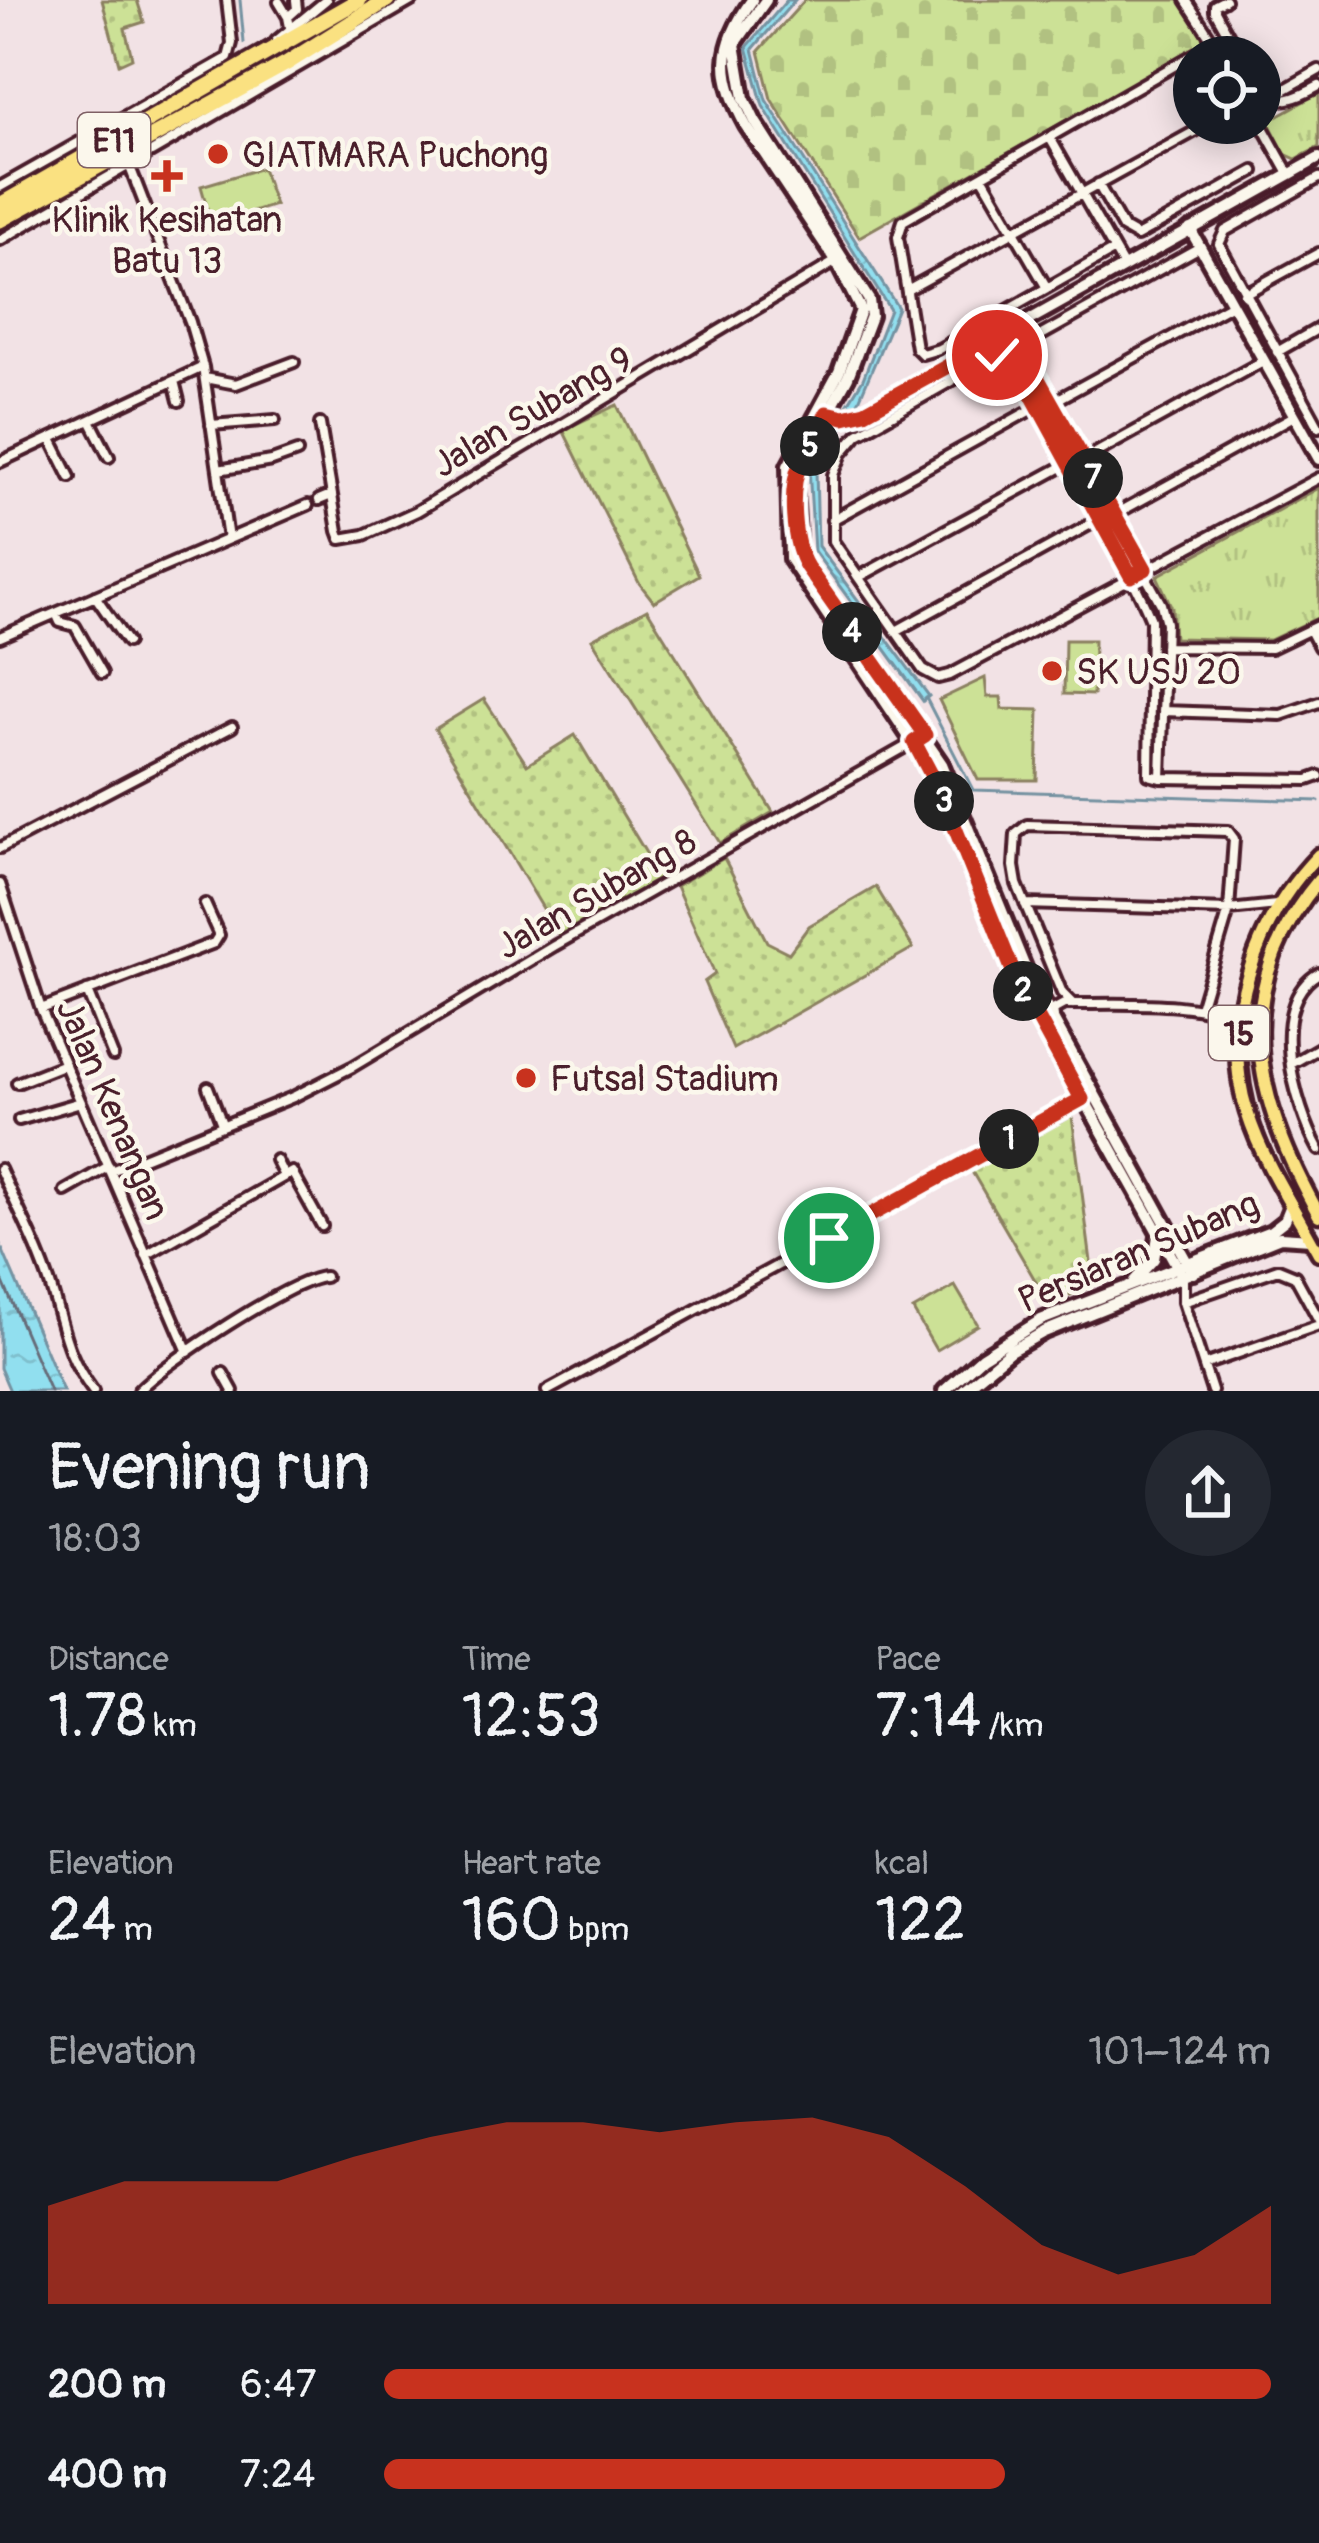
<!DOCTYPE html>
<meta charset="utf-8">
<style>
:root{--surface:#171b24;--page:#242831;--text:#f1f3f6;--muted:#9ea1a6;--accent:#c8321e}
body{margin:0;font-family:Pangolin,sans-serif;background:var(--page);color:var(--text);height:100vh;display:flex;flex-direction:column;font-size:45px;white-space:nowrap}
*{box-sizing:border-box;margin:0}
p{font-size:39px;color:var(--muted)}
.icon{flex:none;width:66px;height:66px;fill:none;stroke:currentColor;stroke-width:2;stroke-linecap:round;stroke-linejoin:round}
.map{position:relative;height:1391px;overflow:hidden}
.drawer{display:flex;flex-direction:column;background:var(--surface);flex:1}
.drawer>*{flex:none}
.buttons{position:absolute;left:1173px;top:36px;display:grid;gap:24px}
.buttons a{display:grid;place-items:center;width:108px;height:108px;border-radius:50%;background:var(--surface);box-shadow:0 6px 30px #0003;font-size:60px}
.pin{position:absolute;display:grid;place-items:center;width:102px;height:102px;color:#fff;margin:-51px;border:6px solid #fff;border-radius:50%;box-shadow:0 3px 12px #0007}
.km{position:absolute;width:60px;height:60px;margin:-30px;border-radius:50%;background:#222;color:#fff;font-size:33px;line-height:60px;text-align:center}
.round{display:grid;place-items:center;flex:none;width:126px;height:126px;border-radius:63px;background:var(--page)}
.summary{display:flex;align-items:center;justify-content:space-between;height:204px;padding:0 48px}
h1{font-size:66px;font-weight:600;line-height:90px}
.figures{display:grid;grid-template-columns:repeat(3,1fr);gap:18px;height:204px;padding:12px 48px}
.figures div{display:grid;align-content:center}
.figures b{font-size:60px;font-weight:600}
.figures small{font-size:33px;font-weight:400}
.figures p{font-size:33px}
.chart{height:336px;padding:24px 48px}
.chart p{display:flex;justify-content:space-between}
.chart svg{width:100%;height:216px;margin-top:12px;fill:var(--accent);opacity:.7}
ul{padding:0 48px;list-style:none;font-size:39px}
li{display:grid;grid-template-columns:192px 144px 1fr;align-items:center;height:90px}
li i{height:30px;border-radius:15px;background:var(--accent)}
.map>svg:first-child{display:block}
.grass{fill:url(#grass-dots);stroke:#8b8060;stroke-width:3}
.cemetery{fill:url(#cemetery-stones);stroke:#8b8060;stroke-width:3}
.park{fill:url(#park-tufts);stroke:#8b8060;stroke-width:3}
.pitch{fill:#cce196;stroke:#8b8060;stroke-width:3}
.water{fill:url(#water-ripples);stroke:#7592a1;stroke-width:3}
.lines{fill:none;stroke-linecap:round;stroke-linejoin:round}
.shore{stroke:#666c79;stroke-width:3}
.stream{stroke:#7592a1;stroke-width:3}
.street-casing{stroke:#4a1f2b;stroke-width:16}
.secondary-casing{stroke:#4a1f2b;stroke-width:20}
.primary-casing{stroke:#4a1f2b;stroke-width:21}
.highway-casing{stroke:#4a1f2b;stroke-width:24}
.street{stroke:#fbf7ec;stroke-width:8}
.secondary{stroke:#fbf7ec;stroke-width:10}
.primary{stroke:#fae181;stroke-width:12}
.highway{stroke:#fae181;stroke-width:15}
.tram{stroke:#4a1f2b;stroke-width:3}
.route-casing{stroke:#fff;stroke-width:24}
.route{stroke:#c8321e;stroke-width:15}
.poi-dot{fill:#c8321e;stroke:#fbf7ec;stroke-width:4.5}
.labels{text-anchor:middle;stroke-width:9;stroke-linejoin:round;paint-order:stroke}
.shield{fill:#fbf7ec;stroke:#7f6065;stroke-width:3}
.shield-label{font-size:33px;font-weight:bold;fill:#4a1f2b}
.poi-label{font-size:36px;fill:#4a1f2b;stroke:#fbf7ec;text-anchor:start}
.street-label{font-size:36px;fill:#4a1f2b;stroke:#fbf7ec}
</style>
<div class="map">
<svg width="1319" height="1391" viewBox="0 0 1319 1391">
<defs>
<pattern id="grass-dots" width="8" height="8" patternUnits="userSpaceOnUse" patternTransform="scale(3)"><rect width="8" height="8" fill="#cce196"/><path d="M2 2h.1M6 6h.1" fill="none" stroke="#b1c181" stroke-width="1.8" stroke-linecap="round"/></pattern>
<pattern id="cemetery-stones" width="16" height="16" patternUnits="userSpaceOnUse" patternTransform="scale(3)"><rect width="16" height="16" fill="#cce196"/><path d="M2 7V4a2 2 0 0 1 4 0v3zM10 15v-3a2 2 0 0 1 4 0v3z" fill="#b1c181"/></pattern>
<pattern id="park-tufts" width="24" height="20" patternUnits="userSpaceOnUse" patternTransform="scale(3)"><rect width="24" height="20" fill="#cce196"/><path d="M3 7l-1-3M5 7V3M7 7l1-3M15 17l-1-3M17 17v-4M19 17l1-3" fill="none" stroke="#b1c181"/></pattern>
<pattern id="water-ripples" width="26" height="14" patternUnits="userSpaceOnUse" patternTransform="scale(3)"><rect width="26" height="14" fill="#91dfef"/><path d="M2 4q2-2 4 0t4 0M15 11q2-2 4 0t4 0" fill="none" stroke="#7fbfcd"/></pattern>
</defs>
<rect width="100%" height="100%" fill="#f2e2e5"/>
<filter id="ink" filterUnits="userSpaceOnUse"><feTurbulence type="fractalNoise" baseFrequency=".00833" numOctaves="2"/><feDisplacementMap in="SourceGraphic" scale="24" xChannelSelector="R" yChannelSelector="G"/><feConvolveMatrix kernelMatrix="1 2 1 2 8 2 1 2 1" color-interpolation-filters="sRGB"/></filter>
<g filter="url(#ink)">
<path class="grass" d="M102,0H137L144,22L125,28L132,58L119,64Z
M617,405L699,575L654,602L639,583L563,430Z
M647,609L773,812L720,843L592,639Z
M484,699L527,765L575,735L661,878L559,935L435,729Z
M724,858L767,942L789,953L809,926L876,887L913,948L733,1049L704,982L715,974L676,886Z
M1072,1116L1094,1285L1049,1304L971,1170Z"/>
<path class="cemetery" d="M805,0H1182L1205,42L859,237L771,99L759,51Z"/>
<path class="park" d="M1319,93V147L1296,159L1285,154L1268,121Z
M1319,488V617L1270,640L1174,638L1172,608L1157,576Z"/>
<path class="pitch" d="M262,168L275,205L218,223L211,222L201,186Z
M1065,640H1094L1093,695L1064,694Z
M985,678L987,697H1001L1002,709L1039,710L1037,780H978L939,700Z
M955,1286L978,1325L936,1350L913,1310Z"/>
<path class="water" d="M787,0H795L753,49L766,100L898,308L859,400L816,470L818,546L929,696L923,701L814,551L809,467L863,379L890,310L763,106L747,47Z
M0,1244L63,1391H10L0,1368Z"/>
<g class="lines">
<path class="shore" d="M0,1275L50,1391"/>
<path class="stream" d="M240,0L244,43
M926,698L973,790L1319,801"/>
<defs>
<path id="street" d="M1186,0L1223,57
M1225,0L1215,5V11L1241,57
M279,2L288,17
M290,27L288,17L297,9L296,0
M276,41L326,0
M1260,89C1276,109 1299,97 1319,86
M1273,96L1319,70
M1260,122L1289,174
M1050,138L1124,267
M130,167L190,322L203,367L228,539
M982,176L1047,288
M1319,178L1225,231L1219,244L1319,427
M1098,184L1123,228L1137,236L1254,171
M0,187L228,58L232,43L227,0
M0,240L413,0
M1114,250L939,349L922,354L916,348L898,237L903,221L1200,51L1212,57
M907,290L1210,123
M1244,294L1319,253
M1011,331L1161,604L1166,623L1161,778
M1020,347L1200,247
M1277,352L1319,328
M205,378L236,384L294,362
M174,381L179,401
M1051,403L1232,304
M91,422L109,457
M320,424L338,531L341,539L364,535L417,511L838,260
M211,425L275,420
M51,439L70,477
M1083,460L1263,361
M0,462L203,367
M218,470L272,461L297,452
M1319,478L950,675L938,678L923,670L833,541V475L842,453L858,434L997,355H1009L1014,362L1126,567C1135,585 1144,602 1151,620L1149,775L1161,778L1308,780L1319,776
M319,500L331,495
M1114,515L1294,416
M832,520L1038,406
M859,577L1069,463
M95,596L127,642
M56,613L60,622L75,626L102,673
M1310,630L1319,647
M896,631L1100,519
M0,637L308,505
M1165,647L1271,648L1319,625
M1163,711L1281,715L1319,702
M0,848L232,727
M0,884L41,1009L188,1352
M1025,904L1229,910L1277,905
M1319,973C1265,1004 1295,1106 1319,1150
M87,991L113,1056
M1073,1004L1062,993L1017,884L1014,866L1016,834L1027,825L1228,831L1234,839L1229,910L1200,1008
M41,1009L214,943L219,935L205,904
M1054,1017L1053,1010L1064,1004C1101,1005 1218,997 1239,1026
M1291,1064L1319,1048
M17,1083L65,1064
M208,1087L222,1124
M19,1120L81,1102
M276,1160L284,1176
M0,1169C18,1209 41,1252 53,1294C65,1334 67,1356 93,1391
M111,1171L293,1097L352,1067L554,946L914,742
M65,1191L109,1166
M146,1255L292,1172L322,1226
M1183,1277V1302L1212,1391
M1183,1302L1278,1269L1295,1276L1319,1320
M1204,1365L1319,1325
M223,1373L233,1391
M138,1391C161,1365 293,1278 325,1277
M547,1391L1087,1097"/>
<path id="secondary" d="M752,0C719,46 718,75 746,126L836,261L861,310L839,372L788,466L790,559L931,770L1015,975L1183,1277
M766,0L735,44L744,98L755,121L869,300L871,316L848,377L798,468L795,486L799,556L942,764L1026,970L1193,1273
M1190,229L1319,459
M822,409L837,416L865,412L1319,158
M1134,1281L1154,1259L1158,1236
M944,1391L982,1357L1041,1320L1271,1231L1285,1220L1291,1205
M962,1391L1010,1351L1044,1332L1280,1237L1311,1239"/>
<path id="primary" d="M1319,855C1255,921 1219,1022 1247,1112C1263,1163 1293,1207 1319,1253
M1319,880C1226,991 1255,1100 1319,1215"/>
<path id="highway" d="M0,205L359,0
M0,220L287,63L387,0"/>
</defs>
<use href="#street" class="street-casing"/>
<use href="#secondary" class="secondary-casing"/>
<use href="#primary" class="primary-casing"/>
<use href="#highway" class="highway-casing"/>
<use href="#street" class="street"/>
<use href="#secondary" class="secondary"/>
<use href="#primary" class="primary"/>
<use href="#highway" class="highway"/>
<path class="tram" d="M1319,864C1255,933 1231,1034 1261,1123C1275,1164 1298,1202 1319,1240"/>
</g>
</g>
<g class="lines" filter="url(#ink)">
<defs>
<path id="route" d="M829,1238L1082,1099L1015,976L941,793L914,742L925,735L807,567C792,543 789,490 800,464C807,446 818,430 827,413L844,417L865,412L1011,331L1145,569L1131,576L1014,362L1010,355H997"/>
</defs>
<use href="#route" class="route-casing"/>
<use href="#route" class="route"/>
</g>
<g class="poi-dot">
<circle cx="218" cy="154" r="12"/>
<path d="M161 158h12v12h12v12h-12v12h-12v-12h-12v-12h12z"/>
<circle cx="1052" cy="671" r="12"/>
<circle cx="526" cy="1078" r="12"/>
</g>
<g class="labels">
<g class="shield">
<rect x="78" y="113" width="72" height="54" rx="9"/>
<rect x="1209" y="1006" width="60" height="54" rx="9"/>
</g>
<g class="shield-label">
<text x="114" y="152">E11</text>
<text x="1239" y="1045">15</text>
</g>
<g class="poi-label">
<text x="242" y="167">GIATMARA Puchong</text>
<text x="167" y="232" text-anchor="middle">Klinik Kesihatan<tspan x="167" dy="41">Batu 13</tspan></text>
<text x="1076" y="684">SK USJ 20</text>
<text x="550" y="1091">Futsal Stadium</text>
</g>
<g class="street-label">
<text transform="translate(532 411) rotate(-30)" y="13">Jalan Subang 9</text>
<text transform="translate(596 893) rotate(-30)" y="13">Jalan Subang 8</text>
<text transform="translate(114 1109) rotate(67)" y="13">Jalan Kenangan</text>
<text transform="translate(1138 1251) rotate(-23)" y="13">Persiaran Subang</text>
</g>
</g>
</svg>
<div class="buttons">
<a><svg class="icon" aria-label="locate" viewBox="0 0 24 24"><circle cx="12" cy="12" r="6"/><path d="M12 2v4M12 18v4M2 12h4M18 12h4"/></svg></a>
</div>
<div class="pin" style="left:829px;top:1238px;background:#1e9e55"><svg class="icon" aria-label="arrive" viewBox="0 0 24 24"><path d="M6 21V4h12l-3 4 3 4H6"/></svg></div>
<div class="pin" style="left:997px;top:355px;background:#d93025"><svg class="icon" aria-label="check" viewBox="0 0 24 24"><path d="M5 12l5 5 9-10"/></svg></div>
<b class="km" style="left:1009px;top:1139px">1</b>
<b class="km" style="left:1023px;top:991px">2</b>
<b class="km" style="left:944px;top:801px">3</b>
<b class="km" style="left:852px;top:632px">4</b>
<b class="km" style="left:810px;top:446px">5</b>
<b class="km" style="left:1093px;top:478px">7</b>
</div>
<section class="drawer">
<div class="summary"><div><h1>Evening run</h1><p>18:03</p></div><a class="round"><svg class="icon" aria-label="share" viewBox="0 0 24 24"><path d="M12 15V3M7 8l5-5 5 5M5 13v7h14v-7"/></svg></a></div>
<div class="figures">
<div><p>Distance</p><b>1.78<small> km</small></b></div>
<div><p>Time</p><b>12:53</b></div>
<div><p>Pace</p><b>7:14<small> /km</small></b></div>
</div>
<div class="figures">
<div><p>Elevation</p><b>24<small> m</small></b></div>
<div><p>Heart rate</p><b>160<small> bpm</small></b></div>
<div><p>kcal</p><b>122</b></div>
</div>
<div class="chart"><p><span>Elevation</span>101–124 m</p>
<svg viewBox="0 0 160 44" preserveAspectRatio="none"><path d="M0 44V24L10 19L20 19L30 19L40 14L50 10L60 7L70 7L80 9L90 7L100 6L110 10L120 20L130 32L140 38L150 34L160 24V44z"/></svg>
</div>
<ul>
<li><b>200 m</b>6:47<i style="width:100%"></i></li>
<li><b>400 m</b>7:24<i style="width:70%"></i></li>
</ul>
</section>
